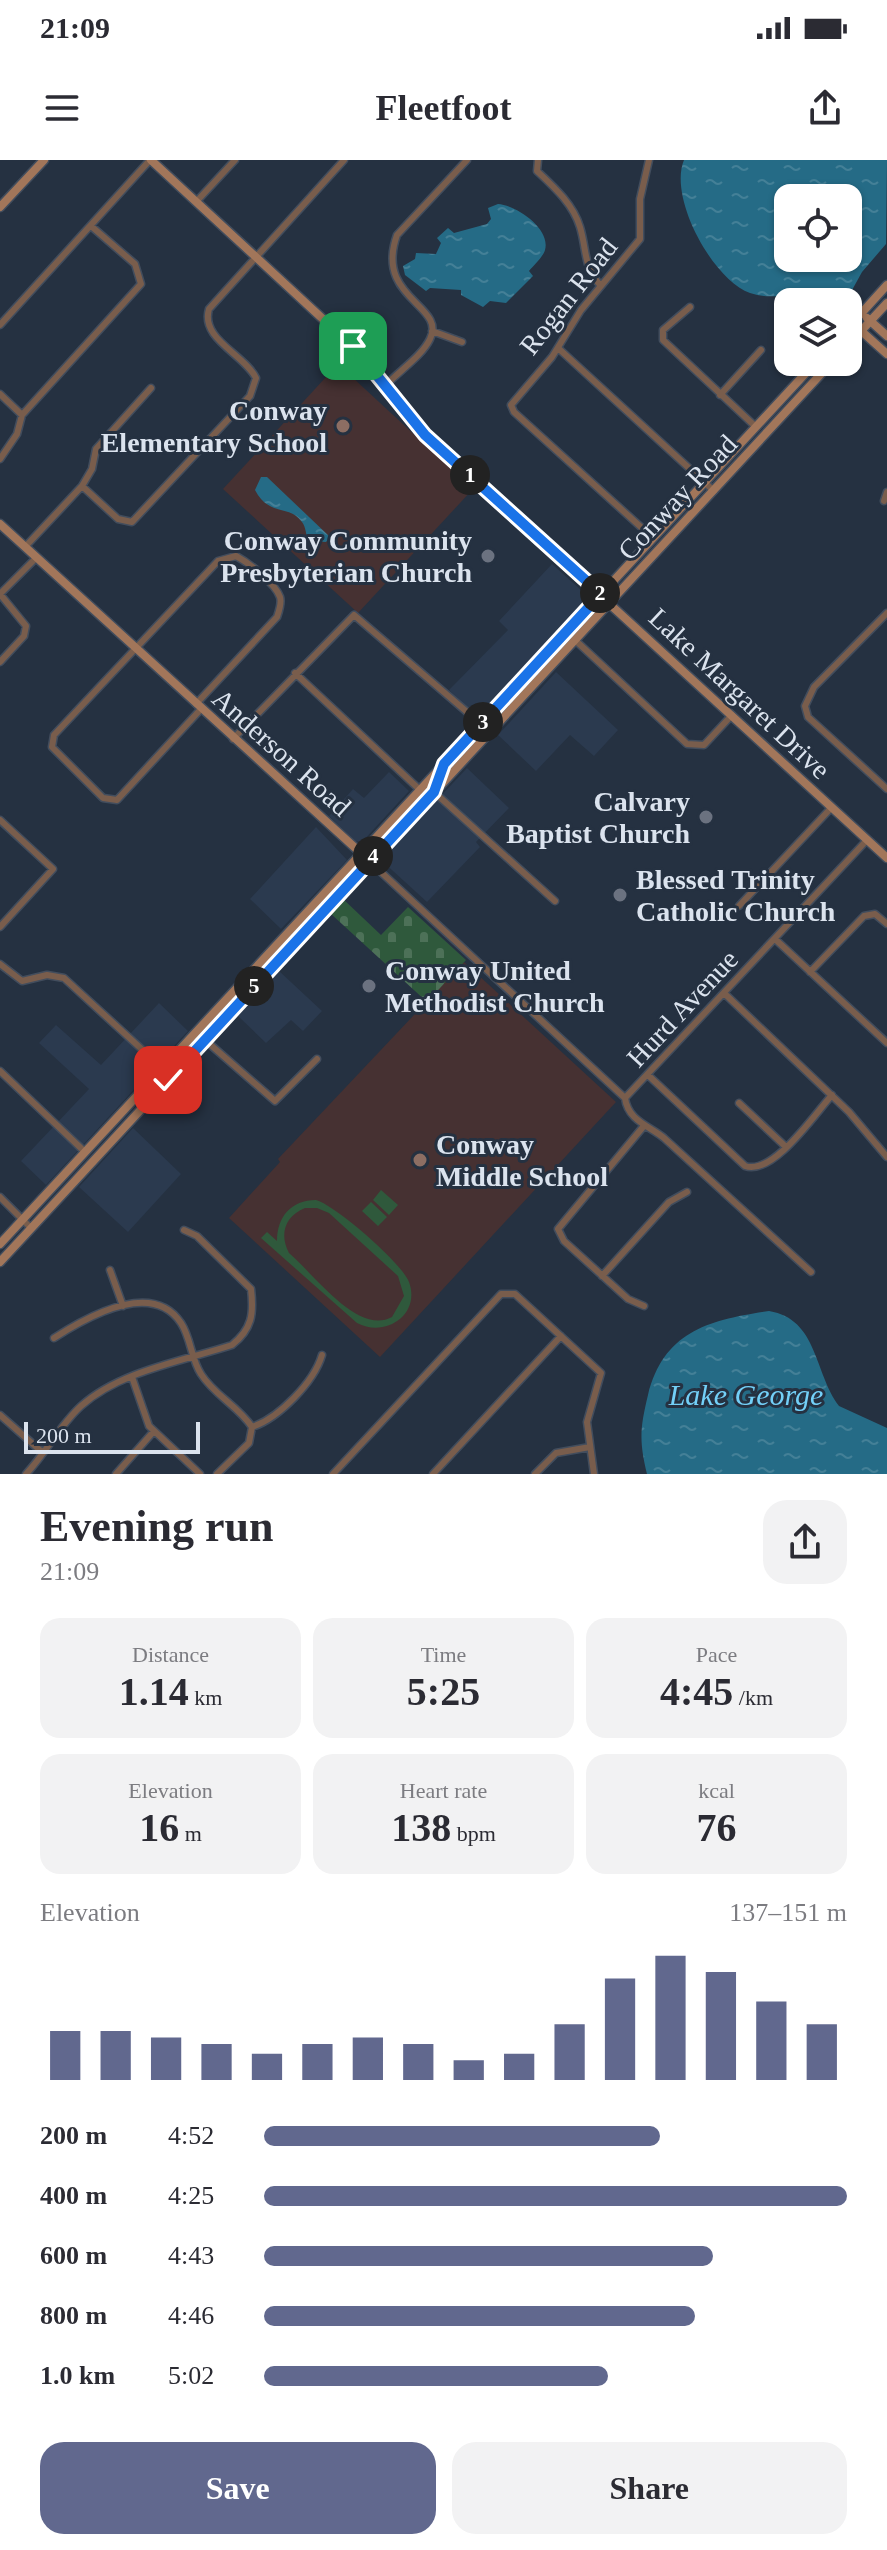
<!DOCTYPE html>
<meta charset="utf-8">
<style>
:root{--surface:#fff;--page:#f2f2f3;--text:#2b2b33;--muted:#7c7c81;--accent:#61688e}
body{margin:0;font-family:"Times New Roman",serif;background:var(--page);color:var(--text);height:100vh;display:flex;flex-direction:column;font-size:30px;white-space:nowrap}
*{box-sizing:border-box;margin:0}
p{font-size:26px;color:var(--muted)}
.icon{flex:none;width:44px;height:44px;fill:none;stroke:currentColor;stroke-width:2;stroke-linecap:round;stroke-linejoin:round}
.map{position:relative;height:1314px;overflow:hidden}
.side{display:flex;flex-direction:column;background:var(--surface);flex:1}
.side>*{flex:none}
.buttons{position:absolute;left:774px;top:24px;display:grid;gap:16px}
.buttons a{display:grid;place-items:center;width:88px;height:88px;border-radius:16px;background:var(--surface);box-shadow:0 2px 6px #0004;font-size:40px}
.scale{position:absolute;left:24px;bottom:20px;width:176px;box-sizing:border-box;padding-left:8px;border:4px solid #dbe3ee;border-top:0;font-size:22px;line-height:28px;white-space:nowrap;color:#dbe3ee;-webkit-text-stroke:6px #253141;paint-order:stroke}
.pin{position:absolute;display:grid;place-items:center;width:68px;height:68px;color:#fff;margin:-34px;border-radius:16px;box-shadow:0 4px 12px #0006}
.km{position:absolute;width:40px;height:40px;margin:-20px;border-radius:50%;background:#222;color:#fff;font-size:22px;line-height:40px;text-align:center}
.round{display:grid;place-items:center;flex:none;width:84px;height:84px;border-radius:24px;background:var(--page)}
.overview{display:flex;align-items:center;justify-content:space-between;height:136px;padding:0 40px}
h1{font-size:44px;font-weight:600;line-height:60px}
.stats{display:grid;grid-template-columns:repeat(3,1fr);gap:12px;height:136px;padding:8px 40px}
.stats div{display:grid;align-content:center;border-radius:20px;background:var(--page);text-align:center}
.stats b{font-size:40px;font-weight:600}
.stats small{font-size:22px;font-weight:400}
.stats p{font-size:22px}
.chart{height:224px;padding:16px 40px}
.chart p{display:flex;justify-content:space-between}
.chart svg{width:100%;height:144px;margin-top:8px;stroke:var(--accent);stroke-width:6}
.action{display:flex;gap:16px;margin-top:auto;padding:16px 40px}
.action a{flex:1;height:92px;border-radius:24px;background:var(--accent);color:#fff;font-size:32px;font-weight:600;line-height:92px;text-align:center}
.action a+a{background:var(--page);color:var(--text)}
ul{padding:0 40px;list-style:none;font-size:26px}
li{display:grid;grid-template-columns:128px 96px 1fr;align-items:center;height:60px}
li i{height:20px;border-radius:10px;background:var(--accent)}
.status{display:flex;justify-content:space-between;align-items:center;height:56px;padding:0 40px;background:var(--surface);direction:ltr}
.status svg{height:22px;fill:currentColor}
header{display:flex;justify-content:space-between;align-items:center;height:104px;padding:0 40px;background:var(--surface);font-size:36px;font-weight:600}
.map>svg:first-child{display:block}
.built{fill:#2b3a4f}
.education{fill:#463132}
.green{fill:#2f593c;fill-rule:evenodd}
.cemetery{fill:url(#cemetery-stones)}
.water{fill:url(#water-ripples);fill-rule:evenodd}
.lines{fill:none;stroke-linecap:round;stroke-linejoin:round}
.street-casing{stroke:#424d5d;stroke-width:9}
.secondary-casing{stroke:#424d5d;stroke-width:11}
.street{stroke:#795d4c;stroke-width:6}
.secondary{stroke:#a2765a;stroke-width:8}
.route-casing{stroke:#fff;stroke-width:16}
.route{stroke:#1a73e8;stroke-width:10}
.education-dot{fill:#8d6e63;stroke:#253141;stroke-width:3}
.worship-dot{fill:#6b7280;stroke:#253141;stroke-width:3}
.labels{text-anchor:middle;stroke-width:6;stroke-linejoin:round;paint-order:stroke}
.street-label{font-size:28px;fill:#dbe3ee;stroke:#253141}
.poi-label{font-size:28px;font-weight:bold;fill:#dbe3ee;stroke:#253141;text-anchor:end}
.water-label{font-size:30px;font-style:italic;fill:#73d0f8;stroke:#253141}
</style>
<div class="status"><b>21:09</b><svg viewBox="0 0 49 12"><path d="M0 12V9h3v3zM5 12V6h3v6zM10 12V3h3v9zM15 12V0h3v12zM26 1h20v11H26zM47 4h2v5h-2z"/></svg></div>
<header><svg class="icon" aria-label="menu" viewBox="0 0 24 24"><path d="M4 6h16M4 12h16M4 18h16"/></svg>Fleetfoot<svg class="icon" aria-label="share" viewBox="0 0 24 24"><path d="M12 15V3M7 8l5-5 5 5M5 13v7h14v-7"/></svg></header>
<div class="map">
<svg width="887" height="1314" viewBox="0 0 887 1314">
<defs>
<pattern id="cemetery-stones" width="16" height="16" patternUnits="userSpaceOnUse" patternTransform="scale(2)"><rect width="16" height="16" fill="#2f593c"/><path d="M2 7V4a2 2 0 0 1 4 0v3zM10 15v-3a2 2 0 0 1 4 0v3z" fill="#4d7158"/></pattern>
<pattern id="water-ripples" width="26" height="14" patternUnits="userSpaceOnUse" patternTransform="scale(2)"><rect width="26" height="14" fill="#256b86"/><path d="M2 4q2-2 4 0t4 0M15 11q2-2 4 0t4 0" fill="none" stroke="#448097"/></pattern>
</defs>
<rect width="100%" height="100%" fill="#253141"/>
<path class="built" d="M552,404L582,431L586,441L478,558L449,530L508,470L499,461Z
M556,512L618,570L594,596L570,575L536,611L498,575Z
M467,608L509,648L476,682L480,687L427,742L381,700Z
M389,612L409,631L362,682L355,681L329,656L353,629L364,638Z
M316,667L347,700L281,769L250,739Z
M278,810L322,851L303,871L291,860L266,883L238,856Z
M159,843L188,871L46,1025L21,1001L89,929L39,883L56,865L101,905Z
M133,968L181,1014L128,1072L79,1027Z"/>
<path class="education" d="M338,204L473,329L358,453L223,329Z
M464,802L616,942L380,1197L229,1058L280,1002L278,999Z"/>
<path class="green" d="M381,1030L398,1045L389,1055L373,1040Z
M316,1040C335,1045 402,1103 409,1122C421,1155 385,1178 357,1163L261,1078L267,1072L277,1081C277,1057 291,1040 316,1040ZM305,1048H317L329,1053L398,1116L404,1136L392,1157C358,1176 314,1114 289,1093C279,1074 285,1056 305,1048Z
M371,1042L387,1057L378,1066L362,1051Z"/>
<path class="cemetery" d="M343,739L381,775L408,747L466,800L427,842L330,753Z"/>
<path class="water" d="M684,0H887L886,84L862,112L846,141C835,140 827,134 817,132C797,127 780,143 750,133C713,120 668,38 684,0ZM788,38H848V98H788Z
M498,44C515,45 551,68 545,90C543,97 533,106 529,111L533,116L506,143L490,141L483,147L461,135V130L430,128L426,131L405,115L403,106L415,99L416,93L436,94L441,83L437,78L448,68L454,73L487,64L491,59L488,48Z
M261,317H267L330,377L326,382L308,381C306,375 306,367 302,362C289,344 269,357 255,330Z
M769,1151C818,1159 814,1213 839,1246L887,1268V1314H647C639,1281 640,1268 648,1235C664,1171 709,1160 769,1151Z"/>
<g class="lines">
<defs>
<path id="street" d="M538,0L537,11C554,27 573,44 580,67C587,90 583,107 601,126
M649,0L640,39V79L581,150L552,197L511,245L514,252L653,378
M196,42L235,0
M690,147L663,170V180L756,267
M0,165L150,0
M432,171L462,182
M558,188L714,331
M386,225C399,211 422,196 430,179C447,145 374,139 397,75L467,0
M0,234L22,255
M720,235L761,190
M0,299L17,274L22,255L141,124L135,104L91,66
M82,326L118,359L132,362L250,236L256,218C244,194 200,179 209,149L344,0
M884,341L887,332
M25,387L82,326L92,309L96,289L151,228
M0,434L26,466L24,476L0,502
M0,434L36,398
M887,453L814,527L805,546L808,557L887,629
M575,480L687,584L704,585L732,555
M295,513L420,630
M196,544L277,457C279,451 282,443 280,437C275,423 249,403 236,396L218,401L54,575L52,587L103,638L117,640L201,549
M233,579L354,455L481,564
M434,632L555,741
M0,660L53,709L0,767
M369,701L625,938C628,961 650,966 664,978L811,1112
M739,746L832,647
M775,779L887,883
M0,804L22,821L47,815L64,818L159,905L168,920
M810,812L864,756L875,754L887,764
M725,834L849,952L887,997
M205,880L275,941L317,899
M0,911L85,992
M649,916L745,1006C773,1016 814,955 832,935
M625,938L867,680
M739,943L786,987
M643,967L558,1069L564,1081L628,1139L644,1146
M0,1037L31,1068
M110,1110L123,1146
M602,1116L669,1042L687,1032
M54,1178C85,1158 152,1119 181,1163C191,1178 191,1199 201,1214C214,1235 238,1246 252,1267L249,1283L217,1314
M132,1217L149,1266L200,1314
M0,1255L42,1292
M252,1267C279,1258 314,1222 322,1195
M26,1314C46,1293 59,1266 81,1246C120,1211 183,1201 232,1185C252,1169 254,1154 251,1129L197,1076L184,1070
M116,1314L154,1271
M333,1314L501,1134H515L601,1213L587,1262L594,1314
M433,1314L561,1176
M535,1314L556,1293L590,1287"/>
<path id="secondary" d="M151,0L364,197L425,275L887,698
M0,47L44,0
M867,158L887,176
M848,168L887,125
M859,169L887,194
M848,185L887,143
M0,364L363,695
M0,1084L816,202
M0,1102L832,202"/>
</defs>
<use href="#street" class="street-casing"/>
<use href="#secondary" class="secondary-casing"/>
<use href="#street" class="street"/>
<use href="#secondary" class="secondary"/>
</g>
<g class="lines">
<defs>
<path id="route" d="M168,920L434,632L444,604L601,434L425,275L353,186"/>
</defs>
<use href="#route" class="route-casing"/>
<use href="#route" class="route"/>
</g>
<g class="education-dot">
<circle cx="343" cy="266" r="8"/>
<circle cx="420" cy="1000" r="8"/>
</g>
<g class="worship-dot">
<circle cx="488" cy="396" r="8"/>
<circle cx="706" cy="657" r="8"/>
<circle cx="620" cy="735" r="8"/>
<circle cx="369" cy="826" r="8"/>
</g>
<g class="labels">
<g class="street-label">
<text transform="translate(568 136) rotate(-52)" y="10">Rogan Road</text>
<text transform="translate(677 337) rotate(-47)" y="10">Conway Road</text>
<text transform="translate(740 533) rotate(43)" y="10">Lake Margaret Drive</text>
<text transform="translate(282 592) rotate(42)" y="10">Anderson Road</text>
<text transform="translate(682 848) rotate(-47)" y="10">Hurd Avenue</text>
</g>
<g class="poi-label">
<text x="327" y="260">Conway<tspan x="327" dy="32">Elementary School</tspan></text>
<text x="472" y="390">Conway Community<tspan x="472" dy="32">Presbyterian Church</tspan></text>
<text x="690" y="651">Calvary<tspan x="690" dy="32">Baptist Church</tspan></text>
<text x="636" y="729" text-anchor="start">Blessed Trinity<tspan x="636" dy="32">Catholic Church</tspan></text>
<text x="385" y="820" text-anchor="start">Conway United<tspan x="385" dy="32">Methodist Church</tspan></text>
<text x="436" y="994" text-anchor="start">Conway<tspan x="436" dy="32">Middle School</tspan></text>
</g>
<g class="water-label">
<text x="746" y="1245">Lake George</text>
</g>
</g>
</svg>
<div class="buttons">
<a><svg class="icon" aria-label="locate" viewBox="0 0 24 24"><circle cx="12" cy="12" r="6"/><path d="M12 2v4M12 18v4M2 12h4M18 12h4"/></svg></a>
<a><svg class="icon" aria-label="layers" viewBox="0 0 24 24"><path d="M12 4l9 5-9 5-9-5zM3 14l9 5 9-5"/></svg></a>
</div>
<div class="scale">200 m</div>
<div class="pin" style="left:353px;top:186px;background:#1e9e55"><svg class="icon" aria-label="arrive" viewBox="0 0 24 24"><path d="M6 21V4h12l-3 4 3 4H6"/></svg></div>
<div class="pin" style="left:168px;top:920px;background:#d93025"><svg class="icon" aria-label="check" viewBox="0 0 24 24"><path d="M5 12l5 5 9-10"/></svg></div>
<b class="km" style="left:470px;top:315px">1</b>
<b class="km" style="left:600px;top:433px">2</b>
<b class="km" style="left:483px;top:562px">3</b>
<b class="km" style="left:373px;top:696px">4</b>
<b class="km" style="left:254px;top:826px">5</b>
</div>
<section class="side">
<div class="overview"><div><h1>Evening run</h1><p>21:09</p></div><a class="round"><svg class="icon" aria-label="share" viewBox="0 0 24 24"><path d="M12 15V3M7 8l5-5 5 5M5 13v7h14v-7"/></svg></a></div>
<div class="stats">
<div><p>Distance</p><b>1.14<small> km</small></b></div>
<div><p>Time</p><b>5:25</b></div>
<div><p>Pace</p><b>4:45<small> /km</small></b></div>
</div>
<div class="stats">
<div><p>Elevation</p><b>16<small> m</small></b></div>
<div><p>Heart rate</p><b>138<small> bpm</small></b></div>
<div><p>kcal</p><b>76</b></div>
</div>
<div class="chart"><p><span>Elevation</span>137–151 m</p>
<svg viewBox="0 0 160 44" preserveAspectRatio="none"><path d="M5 44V29M15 44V29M25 44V31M35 44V33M45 44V36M55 44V33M65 44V31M75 44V33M85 44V38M95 44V36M105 44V27M115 44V13M125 44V6M135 44V11M145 44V20M155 44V27"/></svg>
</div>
<ul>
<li><b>200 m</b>4:52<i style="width:68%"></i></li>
<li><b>400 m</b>4:25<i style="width:100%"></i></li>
<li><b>600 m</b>4:43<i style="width:77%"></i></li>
<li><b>800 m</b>4:46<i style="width:74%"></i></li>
<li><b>1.0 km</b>5:02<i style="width:59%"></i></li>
</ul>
<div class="action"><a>Save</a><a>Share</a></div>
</section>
